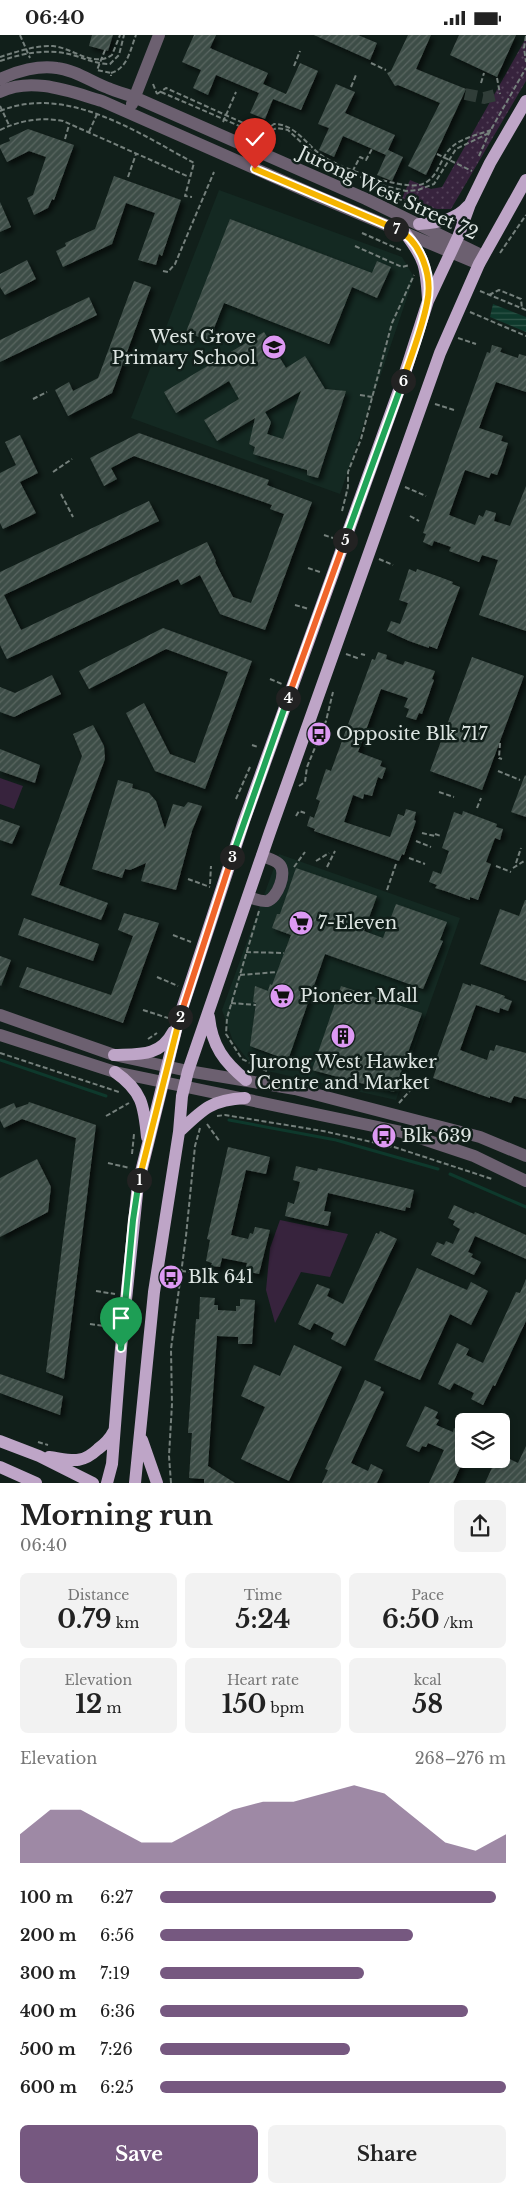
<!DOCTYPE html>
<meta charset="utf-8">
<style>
:root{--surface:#fff;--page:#f2f2f2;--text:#222;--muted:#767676;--accent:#765880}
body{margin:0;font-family:"Libre Baskerville",serif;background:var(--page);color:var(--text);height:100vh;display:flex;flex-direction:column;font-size:19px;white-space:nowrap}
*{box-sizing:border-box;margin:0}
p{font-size:16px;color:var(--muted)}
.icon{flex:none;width:28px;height:28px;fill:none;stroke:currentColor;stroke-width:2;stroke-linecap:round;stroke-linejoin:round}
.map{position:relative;height:1448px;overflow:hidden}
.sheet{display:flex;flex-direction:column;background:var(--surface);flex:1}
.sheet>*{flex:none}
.fabs{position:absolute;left:455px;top:1378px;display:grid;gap:10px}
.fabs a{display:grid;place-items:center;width:55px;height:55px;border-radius:8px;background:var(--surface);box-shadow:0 2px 8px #0003;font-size:25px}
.pin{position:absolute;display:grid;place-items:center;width:42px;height:42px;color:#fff;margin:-51px -21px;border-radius:50% 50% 50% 0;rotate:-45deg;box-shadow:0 0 5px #0007}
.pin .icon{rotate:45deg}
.km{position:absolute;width:25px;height:25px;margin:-12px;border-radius:50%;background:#222;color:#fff;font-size:14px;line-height:25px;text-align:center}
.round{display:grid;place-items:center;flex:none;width:52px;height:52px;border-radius:8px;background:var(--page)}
.headline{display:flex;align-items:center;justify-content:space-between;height:85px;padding:0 20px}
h1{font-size:28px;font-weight:800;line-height:38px}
.figures{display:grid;grid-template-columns:repeat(3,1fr);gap:8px;height:85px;padding:5px 20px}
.figures div{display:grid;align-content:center;border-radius:8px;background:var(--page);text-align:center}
.figures b{font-size:25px;font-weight:800}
.figures small{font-size:14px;font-weight:400}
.figures p{font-size:14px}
.chart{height:140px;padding:10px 20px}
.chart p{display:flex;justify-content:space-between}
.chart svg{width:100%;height:90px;margin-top:5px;fill:var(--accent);opacity:.7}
.primary-button{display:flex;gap:10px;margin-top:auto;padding:10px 20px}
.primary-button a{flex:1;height:58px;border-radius:8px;background:var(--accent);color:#fff;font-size:20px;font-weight:800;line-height:58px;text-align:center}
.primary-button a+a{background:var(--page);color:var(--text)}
ul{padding:0 20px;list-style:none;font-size:16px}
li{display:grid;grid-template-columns:80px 60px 1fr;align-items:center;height:38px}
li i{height:12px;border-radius:6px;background:var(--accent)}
.status{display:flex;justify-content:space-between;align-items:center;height:35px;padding:0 25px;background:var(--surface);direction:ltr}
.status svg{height:14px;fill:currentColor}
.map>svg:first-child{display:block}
.built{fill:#142922}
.grass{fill:url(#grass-dots)}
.park{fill:#37233d}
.water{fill:url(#water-rules)}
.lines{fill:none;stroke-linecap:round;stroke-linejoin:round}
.stream{stroke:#0e392c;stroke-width:3}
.building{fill:url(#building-hatch);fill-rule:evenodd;filter:url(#shadow)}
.minor-tunnel{stroke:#303d38;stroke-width:12;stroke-dasharray:12 6;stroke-linecap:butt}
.path{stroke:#75807c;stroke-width:2;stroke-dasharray:5 2.5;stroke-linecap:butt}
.minor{stroke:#6c6070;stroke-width:12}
.major{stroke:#bea5c7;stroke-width:12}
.split-1-casing{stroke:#fff;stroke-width:10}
.split-2-casing{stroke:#fff;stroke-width:10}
.split-3-casing{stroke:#fff;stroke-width:10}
.split-4-casing{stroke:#fff;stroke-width:10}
.split-5-casing{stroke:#fff;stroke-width:10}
.split-6-casing{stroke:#fff;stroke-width:10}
.split-7-casing{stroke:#fff;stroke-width:10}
.split-8-casing{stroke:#fff;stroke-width:10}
.split-1{stroke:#22a559;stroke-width:6}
.split-2{stroke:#f5b400;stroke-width:6}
.split-3{stroke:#f0652b;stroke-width:6}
.split-4{stroke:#22a559;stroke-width:6}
.split-5{stroke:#f0652b;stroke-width:6}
.split-6{stroke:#22a559;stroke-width:6}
.split-7{stroke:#f5b400;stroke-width:6}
.split-8{stroke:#f5b400;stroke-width:6}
.labels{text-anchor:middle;stroke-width:5;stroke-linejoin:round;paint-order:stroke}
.street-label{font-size:18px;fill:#dde5e2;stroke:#111f1a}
.poi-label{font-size:18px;fill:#dde5e2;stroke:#111f1a;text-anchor:start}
</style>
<div class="status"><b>06:40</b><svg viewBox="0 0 49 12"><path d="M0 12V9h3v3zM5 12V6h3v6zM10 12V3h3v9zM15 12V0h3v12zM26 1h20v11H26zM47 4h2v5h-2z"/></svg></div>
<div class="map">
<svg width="526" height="1448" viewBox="0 0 526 1448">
<defs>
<pattern id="grass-dots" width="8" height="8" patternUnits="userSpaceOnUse" patternTransform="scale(1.25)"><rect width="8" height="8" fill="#37233d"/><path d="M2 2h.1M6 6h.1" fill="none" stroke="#544359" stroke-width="1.8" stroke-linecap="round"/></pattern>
<pattern id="water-rules" width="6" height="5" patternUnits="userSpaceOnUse" patternTransform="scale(1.25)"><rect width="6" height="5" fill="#0e392c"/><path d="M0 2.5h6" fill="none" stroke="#31564a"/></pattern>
<pattern id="building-hatch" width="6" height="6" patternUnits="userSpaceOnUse" patternTransform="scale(1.25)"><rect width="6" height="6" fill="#3e4d47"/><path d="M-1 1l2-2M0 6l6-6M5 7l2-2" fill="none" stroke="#596661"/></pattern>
<filter id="shadow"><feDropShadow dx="3.5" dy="3.5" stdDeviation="2.5" flood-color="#0009"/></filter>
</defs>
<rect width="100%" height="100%" fill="#111f1a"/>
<path class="built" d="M219,155L402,222L414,242L340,459L131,383Z
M279,819L460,883L396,1065L254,1033L233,1006L222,975Z"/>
<path class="grass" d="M526,3V46L451,174H424L402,163L410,145L431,154L442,152Z"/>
<path class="park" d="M0,743L23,751L14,774L0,769Z
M280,1185L348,1199L330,1242L301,1237L275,1288L266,1255L270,1213Z"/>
<path class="water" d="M493,269L526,282V297L490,282Z"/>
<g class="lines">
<path class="stream" d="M0,1025L106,1061
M229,1085L336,1105L438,1134
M450,1139L526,1172"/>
</g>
<path class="building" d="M92,0H113L108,16L89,11Z
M194,0H216L210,13L268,38L263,49L286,59L300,28L318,36L301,75L273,64L265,84L250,78L259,58L216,40L208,60L193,53L201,35L182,27Z
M314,0H358L377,8L370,25Z
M408,0H431L416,34L466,54L426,140L408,131L440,68L398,50L395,51L387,38L391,36Z
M459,0H516L497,42L450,20Z
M336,49L355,57L345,78L395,100L388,115L403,122L392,146L377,140L386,120L343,101L334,122L319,115L329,93L318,89Z
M28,94L74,110L54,165L52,164L48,173L34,180L27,163L33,160L46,122L29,116L7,127L0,113V110L10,106L9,103Z
M114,141L181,165L162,221L159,219L156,230L138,225L155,178L126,168L112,209L63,232L56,216L66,211L65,208L95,194Z
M0,167L11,192L0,197Z
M230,184L372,238L377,226L391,232L377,263L352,252L329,309L224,268L209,306L186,297Z
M27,225L36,244L5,260L0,252V239Z
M134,246L151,252L112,358L68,381L55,355L69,347L73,356L98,343Z
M89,262L97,280L0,327V305Z
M264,297L286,333L305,321L325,354L346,356L318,443L307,440V435L253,419L255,412L249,409L255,383L217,406L204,385L239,364L229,346L176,378L164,357ZM301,356L283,404L267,399L271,387L265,377Z
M492,310L502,313L500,317L518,323L519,319L526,321V357L496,347L479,393L503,401L501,406L508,408L501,430L497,440L491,438L489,443L465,435L449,480L475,490L479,480L483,482L486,475L496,478L494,486L510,491L526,451V596L479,580L498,525L482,520L479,527L449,516L451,512L434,506L432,511L423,507L426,499L423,498L456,402L487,317L490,318Z
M139,398L269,445L267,450L312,467L265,595L220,579L200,540L181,550L178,544L7,624L0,610V537L149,466L159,486L4,560L21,595L207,507L216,526L215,527L233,562L251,568L284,479L270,474L272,470L134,421L111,433L117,444L104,451L90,423Z
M20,400L38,438L20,447L36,478L3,494L0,488V438L16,430L5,407Z
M409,534L416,537L417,534L437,541L453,547L452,549L460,552L437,614L429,611V613L409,606L387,596L391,586L400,589L408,568L399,565Z
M163,593L252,626L205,754L155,736L126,678L144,668L170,719L195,728L228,637L166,614L89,654L79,636Z
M378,617L387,620L386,624L403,630L405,626L435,636L432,644L434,645L422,679L419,678L416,685L406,682L409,674L404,672L408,663L381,654L358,717L382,726L380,731L386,733L382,744L378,742L372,761L364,759L363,764L353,760L344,787L390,802L398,779L404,781L406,774L416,777L414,785L416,786L404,820L402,819L399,826L314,796L315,794L307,791L310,781L314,783L320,766L316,764L326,734L331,736L372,624L375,625Z
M472,622L524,641L482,755L430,736Z
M52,640L61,659L14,682L0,677V652L15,658Z
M93,690L104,711L105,724L59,850L108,868L101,885L31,860L82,721L73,699Z
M0,714L40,730L35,748L0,736Z
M525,740L526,741V782L511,777Z
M118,745L133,749L132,753L149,758L156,766L165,794L173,769L184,772L188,767L202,771L192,796L176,855L141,846L146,828L130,835L125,834L122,843L92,834Z
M463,776L497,789L496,792L503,794L500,805L495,803L486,827L491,829L478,865L470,862V865L445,856L435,853L437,850L429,847L433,836L441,839L449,816L442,813L454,777L462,780Z
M0,784L20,791L12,809L0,805Z
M296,833L377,861L364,896L383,903L396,869L447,887L440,905L443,906L423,954L325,919L288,1025L250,1011L256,968L253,967L255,951L268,956L270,949L272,950L291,900L272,893L277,879H280Z
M525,865H526V946L480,929L500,874L519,881Z
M124,878L159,888L123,988L19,952L27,932L111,960L133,901L118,895Z
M24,883L99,909L93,926L18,900Z
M0,921L11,925L1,951L0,950Z
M463,948L471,951V949L486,954L505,961L504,963L512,966L508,976L500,973L499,978L476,970L460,1015L487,1025L490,1015L494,1016L496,1010L526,1018V1064L514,1061L511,1068L490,1061V1063L433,1043L436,1034L433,1033Z
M341,951L422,978L394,1057L312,1035Z
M29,1067L96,1090L64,1344L46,1337L76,1103L22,1084L4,1093L0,1085V1074L14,1068L16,1073L28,1069Z
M228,1112L270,1122L266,1139L246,1135L231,1200L248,1204L250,1198L253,1199L255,1192L270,1195L259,1239L245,1236L247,1228L222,1223L220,1232L211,1231L212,1228L206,1226L210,1205L207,1204Z
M37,1124L51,1152L48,1177L0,1202V1143Z
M296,1131L317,1136L318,1133L414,1155L410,1173L406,1172L405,1176L328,1158L324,1176L331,1177L328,1191L285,1181L288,1167L294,1169L299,1151L300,1147L293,1145Z
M454,1170L474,1179L475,1177L526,1200V1224L475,1201L468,1217L473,1219L471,1222L481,1227L474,1240L431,1220L437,1207L444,1210L446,1206L453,1209L460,1194L453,1190L455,1186L448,1183Z
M380,1196L397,1204L345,1311L331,1304L334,1298L314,1288L310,1295L298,1289L317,1249L330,1254L327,1261L343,1269L376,1198L379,1199Z
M417,1233L467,1255L471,1247L488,1256L471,1290L450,1279L420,1345L374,1325Z
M526,1244V1286L495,1351L493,1350L483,1370L471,1364L474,1358L454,1348L450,1355L438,1349L457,1308L469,1314L466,1320L483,1328L516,1257L520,1258Z
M200,1262L215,1263L214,1270H218V1275L236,1276V1271H240V1264L255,1265L252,1309H238V1302L217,1301L208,1431L235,1448H204V1444L189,1443L192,1398H188L196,1284H199Z
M294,1310L342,1332L289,1446L241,1424L265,1372L241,1361L254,1330L280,1341Z
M0,1339L63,1361L60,1380L0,1358Z
M365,1345L381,1352L380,1355L384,1357L351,1428L368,1436L371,1429L383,1435L377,1448H322L328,1435L325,1434Z
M425,1371L438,1377L435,1383L439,1385L436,1390L453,1397L454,1393L464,1398V1424L453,1448H429L444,1415L428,1408L426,1412L422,1411L419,1417L406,1411Z
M526,1411V1448H485L496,1424H501V1420L518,1428Z"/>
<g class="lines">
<path class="minor-tunnel" d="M465,59L484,63L500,59"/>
<path class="path" d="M20,0L30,23
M526,1L524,13L526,27
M105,15L97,35L111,38V41
M0,22C15,17 37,10 53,11C73,13 93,33 112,20L120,0
M0,26C24,18 48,13 73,20C86,24 96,29 110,29L119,20L124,0
M371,28L386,35
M294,31L300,16
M111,38C128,33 130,15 136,0
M497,43L500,59
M481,48L484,38
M153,49L157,59
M351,52L356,40
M161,57L260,100L277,93L288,95L320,125L377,149L406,156L418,155L434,149L456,114L489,98
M157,59L166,53L263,97L274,89C295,89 306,109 321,120C336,132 400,154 419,150C440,145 438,123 453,111C462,103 480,99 491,95
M0,71L9,90
M0,76C66,49 137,97 194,128L185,161L192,162
M223,87L236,57
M0,95C21,85 41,82 63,86L189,142
M89,97L97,79
M65,104L69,90
M437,119L472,136
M479,121L489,98L526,33
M128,142L136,119
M349,143L360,122L366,125L372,114
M390,161L430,175
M362,198L403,216
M355,211L402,232L410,230
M500,218L526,180
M163,236L168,237L175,229L214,137
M480,256L526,275
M489,260L499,255L521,264L522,274
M470,277L526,301
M458,303L476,309
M360,360L373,362
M33,364L47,357
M435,369L454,375
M53,437L72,424
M405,452L426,461
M61,459L73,482
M342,476L348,452V437L361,404L392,288L414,240
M410,481L419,486
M324,500L333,503
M379,524L393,530
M308,533L320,537
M295,570L309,574
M346,619L360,624
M361,619L365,620
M270,644L282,649
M500,708L499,723L502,724
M252,710L258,712
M498,736L520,745
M299,751L305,747L307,732L326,686L333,657
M439,757L454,762
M236,764L250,732
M477,773L481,763
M296,781L299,776L305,778
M422,798L435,801
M435,799L441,801
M416,806L431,812
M409,823L425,829
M316,826L329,818
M516,828L521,813
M496,831L511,837
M294,832L305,817
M327,832L335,816
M513,833L524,826
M188,844L210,852
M210,849L211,831
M387,855L396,829
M259,876L227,983L226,999L242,1024L269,1037
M173,900L191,907
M246,917L284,918
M240,940L277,937
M157,942L178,951
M231,968L256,970
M143,975L168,983
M148,1004L157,998
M0,1018L119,1057
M399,1068L414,1051
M106,1081L129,1068
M217,1081L225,1080L323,1096L394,1112L492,1144
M207,1089L220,1107
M132,1119L134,1099
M108,1128L130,1133
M181,1236L191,1237
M96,1256L115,1259
M90,1289L111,1292
M38,1407L48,1410
M171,1448L169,1421L172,1369L171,1314L186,1201L195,1111L200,1093"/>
<path class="minor" d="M0,44C17,36 39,30 57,33C75,35 92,47 108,53C117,57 126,59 134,62L366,164L483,221
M0,57C32,41 71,57 102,66L317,161L479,229
M132,69L159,0
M248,862C253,863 261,867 267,866C277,864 288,837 279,829C275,825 267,823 262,821
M0,980L114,1020L188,1036L295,1054L480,1102L526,1121
M0,1000L115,1037L402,1097L474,1121L526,1146"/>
<path class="major" d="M419,189C438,188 456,185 468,171
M405,198C425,224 426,232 428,264
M209,982C212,1011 224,1027 246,1045
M114,1020C139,1019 160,1022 173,997
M115,1037C142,1056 144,1070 147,1102
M179,1097C203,1074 211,1065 245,1063
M142,1405L157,1448
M0,1406L39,1421L93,1448
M49,1422C71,1425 81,1430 98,1414C105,1409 110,1404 114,1396
M0,1432L36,1448
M107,1448L112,1429L121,1313L138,1149L179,983L244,786L403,344L428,266L458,202L470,169L490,128L526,66
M135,1448L154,1257L179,1097L182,1061L188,1036L270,797L440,318L479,229L526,145"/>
</g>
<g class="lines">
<defs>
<path id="split-1" d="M121,1313L133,1185L139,1145"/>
<path id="split-2" d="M139,1145L180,982"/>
<path id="split-3" d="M180,982L232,822"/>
<path id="split-4" d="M232,822L288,663"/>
<path id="split-5" d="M288,663L345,505"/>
<path id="split-6" d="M345,505L403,346"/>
<path id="split-7" d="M396,194C421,205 433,242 427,268C422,294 411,321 403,346"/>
<path id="split-8" d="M255,134L396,194"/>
</defs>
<use href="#split-1" class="split-1-casing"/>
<use href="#split-2" class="split-2-casing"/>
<use href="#split-3" class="split-3-casing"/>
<use href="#split-4" class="split-4-casing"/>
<use href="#split-5" class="split-5-casing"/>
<use href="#split-6" class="split-6-casing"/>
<use href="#split-7" class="split-7-casing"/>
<use href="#split-8" class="split-8-casing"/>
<use href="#split-1" class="split-1"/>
<use href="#split-2" class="split-2"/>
<use href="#split-3" class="split-3"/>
<use href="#split-4" class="split-4"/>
<use href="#split-5" class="split-5"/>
<use href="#split-6" class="split-6"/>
<use href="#split-7" class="split-7"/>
<use href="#split-8" class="split-8"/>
</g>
<defs>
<symbol id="school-disc" viewBox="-11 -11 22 22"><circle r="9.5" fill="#dd99f3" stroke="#111f1a"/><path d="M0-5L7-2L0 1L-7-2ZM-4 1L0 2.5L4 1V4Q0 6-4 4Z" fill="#111"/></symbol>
<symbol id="bus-disc" viewBox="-11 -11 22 22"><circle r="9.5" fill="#dd99f3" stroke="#111f1a"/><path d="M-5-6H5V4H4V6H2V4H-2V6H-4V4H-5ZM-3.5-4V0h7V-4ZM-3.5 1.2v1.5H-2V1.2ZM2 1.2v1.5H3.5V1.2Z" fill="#111"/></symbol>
<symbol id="supermarket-disc" viewBox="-11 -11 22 22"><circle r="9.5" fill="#dd99f3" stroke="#111f1a"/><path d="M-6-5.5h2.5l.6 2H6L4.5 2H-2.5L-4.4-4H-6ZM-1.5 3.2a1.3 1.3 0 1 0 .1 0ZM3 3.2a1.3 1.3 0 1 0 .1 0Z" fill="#111"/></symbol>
<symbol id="building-disc" viewBox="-11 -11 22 22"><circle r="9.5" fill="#dd99f3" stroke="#111f1a"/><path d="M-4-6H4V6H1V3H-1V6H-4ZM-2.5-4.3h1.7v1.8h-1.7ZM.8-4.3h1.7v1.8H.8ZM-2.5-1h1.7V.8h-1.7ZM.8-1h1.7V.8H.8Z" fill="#111"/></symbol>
</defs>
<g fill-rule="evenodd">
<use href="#school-disc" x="260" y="298" width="28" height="28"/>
<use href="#bus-disc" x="305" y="685" width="28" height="28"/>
<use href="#supermarket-disc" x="287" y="874" width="28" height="28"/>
<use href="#supermarket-disc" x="268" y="947" width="28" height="28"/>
<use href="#building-disc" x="329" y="987" width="28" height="28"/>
<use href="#bus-disc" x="370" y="1087" width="28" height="28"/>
<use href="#bus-disc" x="157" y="1228" width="28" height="28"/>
</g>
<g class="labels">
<g class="street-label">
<text transform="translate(388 158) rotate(25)" y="6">Jurong West Street 72</text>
</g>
<g class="poi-label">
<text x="256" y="308" text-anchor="end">West Grove<tspan x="256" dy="21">Primary School</tspan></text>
<text x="336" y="705">Opposite Blk 717</text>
<text x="318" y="894">7-Eleven</text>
<text x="300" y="967">Pioneer Mall</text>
<text x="343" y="1033" text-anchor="middle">Jurong West Hawker<tspan x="343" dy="21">Centre and Market</tspan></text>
<text x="402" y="1107">Blk 639</text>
<text x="188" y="1248">Blk 641</text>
</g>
</g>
</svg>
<div class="fabs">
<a><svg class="icon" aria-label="layers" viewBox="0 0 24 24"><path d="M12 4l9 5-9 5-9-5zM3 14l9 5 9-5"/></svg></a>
</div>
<div class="pin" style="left:121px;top:1313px;background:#1e9e55"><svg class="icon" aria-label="arrive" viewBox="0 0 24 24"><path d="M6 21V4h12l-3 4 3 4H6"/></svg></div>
<div class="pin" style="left:255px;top:134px;background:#d93025"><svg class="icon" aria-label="check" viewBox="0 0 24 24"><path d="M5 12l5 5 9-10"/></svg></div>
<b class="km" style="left:139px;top:1145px">1</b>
<b class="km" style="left:180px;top:982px">2</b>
<b class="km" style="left:232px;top:822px">3</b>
<b class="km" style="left:288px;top:663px">4</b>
<b class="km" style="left:345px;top:505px">5</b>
<b class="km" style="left:403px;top:346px">6</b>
<b class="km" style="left:396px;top:194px">7</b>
</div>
<section class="sheet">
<div class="headline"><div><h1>Morning run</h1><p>06:40</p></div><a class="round"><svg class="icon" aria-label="share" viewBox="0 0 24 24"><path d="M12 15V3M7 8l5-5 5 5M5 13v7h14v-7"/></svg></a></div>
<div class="figures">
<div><p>Distance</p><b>0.79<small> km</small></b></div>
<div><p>Time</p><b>5:24</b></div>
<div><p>Pace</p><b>6:50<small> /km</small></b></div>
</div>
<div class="figures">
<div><p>Elevation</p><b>12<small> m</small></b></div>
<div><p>Heart rate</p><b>150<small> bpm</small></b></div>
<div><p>kcal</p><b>58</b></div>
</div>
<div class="chart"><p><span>Elevation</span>268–276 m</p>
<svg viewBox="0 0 160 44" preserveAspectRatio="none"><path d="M0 44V30L10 18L20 18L30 26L40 34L50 34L60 26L70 18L80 14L90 14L100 10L110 6L120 10L130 22L140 34L150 38L160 30V44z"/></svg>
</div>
<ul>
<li><b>100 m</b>6:27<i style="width:97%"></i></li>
<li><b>200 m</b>6:56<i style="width:73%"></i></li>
<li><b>300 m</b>7:19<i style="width:59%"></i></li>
<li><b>400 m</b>6:36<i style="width:89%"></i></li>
<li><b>500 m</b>7:26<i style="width:55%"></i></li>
<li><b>600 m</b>6:25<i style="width:100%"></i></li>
</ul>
<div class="primary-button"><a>Save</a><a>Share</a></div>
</section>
